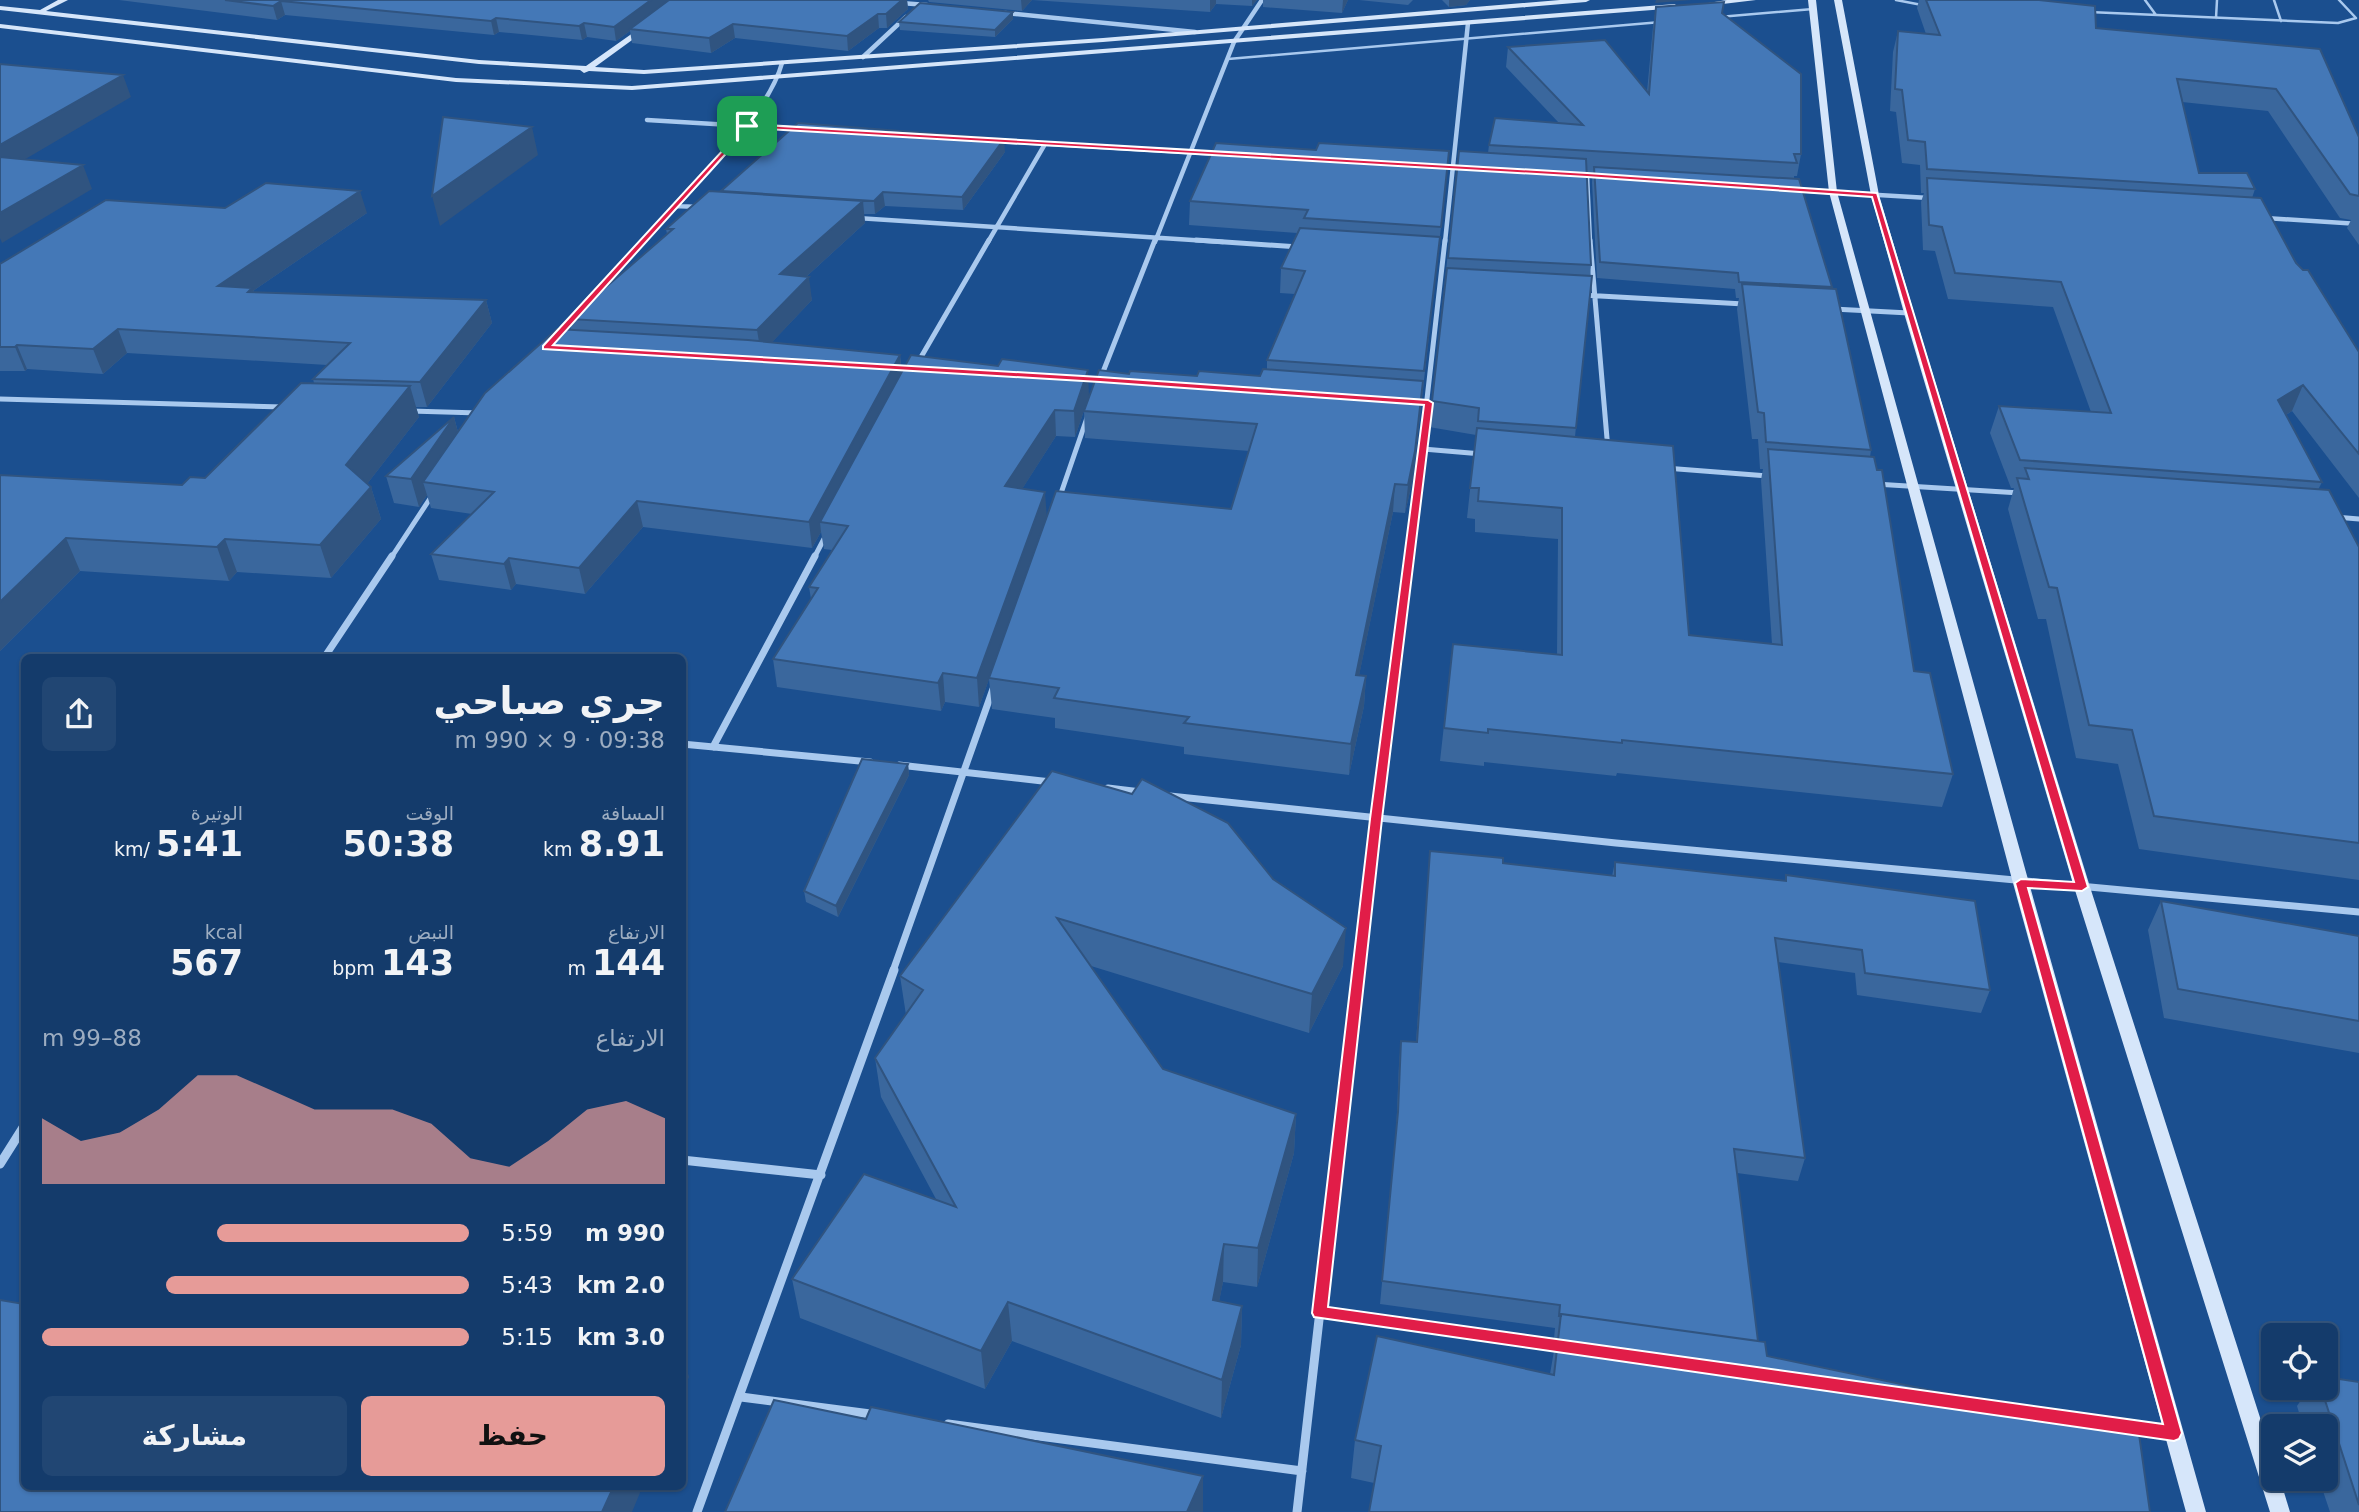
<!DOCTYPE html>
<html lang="ar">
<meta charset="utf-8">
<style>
:root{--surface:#143b6b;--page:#214673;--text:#f1f3f6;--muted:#9dadc1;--line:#33557e;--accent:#e69b98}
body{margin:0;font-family:"DejaVu Sans",Vazirmatn,sans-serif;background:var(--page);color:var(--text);direction:rtl;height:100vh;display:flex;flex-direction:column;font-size:26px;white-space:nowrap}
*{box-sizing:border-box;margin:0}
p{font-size:23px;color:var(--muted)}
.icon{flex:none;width:38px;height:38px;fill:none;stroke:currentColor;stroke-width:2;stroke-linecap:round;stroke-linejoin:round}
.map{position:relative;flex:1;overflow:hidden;direction:ltr}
.sheet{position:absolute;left:21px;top:654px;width:665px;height:836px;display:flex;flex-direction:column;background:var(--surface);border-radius:10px;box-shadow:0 2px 5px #0004,0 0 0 2px var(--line);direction:rtl}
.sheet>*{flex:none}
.tools{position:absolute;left:2261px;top:1323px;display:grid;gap:14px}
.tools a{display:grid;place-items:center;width:77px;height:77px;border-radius:10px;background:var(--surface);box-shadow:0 2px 5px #0004,0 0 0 2px var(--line);font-size:35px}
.pin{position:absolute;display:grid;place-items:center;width:60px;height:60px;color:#fff;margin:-30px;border-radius:14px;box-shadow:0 4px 10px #0006}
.round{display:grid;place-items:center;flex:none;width:74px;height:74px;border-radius:10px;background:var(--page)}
.headline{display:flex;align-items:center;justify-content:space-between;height:119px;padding:0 21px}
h1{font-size:38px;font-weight:700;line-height:52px}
.stats{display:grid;grid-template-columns:repeat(3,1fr);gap:10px;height:119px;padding:7px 21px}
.stats div{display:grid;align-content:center}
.stats b{font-size:35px;font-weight:700}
.stats small{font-size:19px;font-weight:400}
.stats p{font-size:19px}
.chart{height:196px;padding:14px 21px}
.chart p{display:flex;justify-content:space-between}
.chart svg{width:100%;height:126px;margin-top:7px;fill:var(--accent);opacity:.7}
.action{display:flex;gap:14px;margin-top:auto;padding:14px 21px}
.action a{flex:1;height:80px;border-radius:10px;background:var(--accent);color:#111;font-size:28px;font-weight:700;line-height:80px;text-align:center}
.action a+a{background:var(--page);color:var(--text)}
ul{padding:0 21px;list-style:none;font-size:23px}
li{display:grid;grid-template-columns:112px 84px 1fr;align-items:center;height:52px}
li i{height:18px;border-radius:9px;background:var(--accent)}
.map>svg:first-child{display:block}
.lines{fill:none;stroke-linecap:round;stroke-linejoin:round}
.lane{stroke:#a9c9ee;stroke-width:2.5}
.street-far3{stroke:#a9c9ee;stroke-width:4.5}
.street-far2{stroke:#a9c9ee;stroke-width:5}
.street-far1{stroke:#a9c9ee;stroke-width:7}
.street{stroke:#a9c9ee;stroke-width:9}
.secondary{fill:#d6e6fa;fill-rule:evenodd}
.wall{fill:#3a679d;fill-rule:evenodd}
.shaded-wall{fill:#305480}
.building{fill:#4478b7;stroke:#305480;stroke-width:2}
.route{fill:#e11d48;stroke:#fff;stroke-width:2;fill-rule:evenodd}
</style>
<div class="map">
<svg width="2359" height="1512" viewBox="0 0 2359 1512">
<rect width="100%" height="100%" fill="#1b4f8f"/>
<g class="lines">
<path class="lane" d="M1896,0L1922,5
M2145,0L2156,15
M2274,0L2281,21
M2089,12L2338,23L2356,18L2339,0
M1719,17L1813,9
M2216,18L2217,0
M1228,59L1661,22"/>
<path class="street-far3" d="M901,3L927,5
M1005,13L1195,32
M863,57L906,17
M647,120L800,129
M997,141L1220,154
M1587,175L1590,242
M1794,190L1929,198
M675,206L699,207
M857,218L1223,242
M2265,218L2359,224
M642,242C682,198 767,119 782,63
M988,242L1045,144
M1155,242L1234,42L1262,0
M1445,242L1468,23"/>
<path class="street-far2" d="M1196,240L1299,247
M1590,240L1608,450
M1582,295L1744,304
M1833,309L1909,313
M557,336L644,240
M917,364L989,240
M1101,377L1155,240
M0,399L283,407
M410,411L479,413
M1423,449L1482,454
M1665,468L1768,476
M1875,484L2020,493
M1059,499L1088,415
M2335,517L2359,519
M391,558L433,494
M814,558L826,535
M1409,558L1445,240"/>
<path class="street-far1" d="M324,658L392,556
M682,744L870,762
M713,747L815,556
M899,765L1051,782
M1108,788L1141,792
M1170,796L1616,843L2359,912
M893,971L993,689
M1359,971L1409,556"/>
<path class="street" d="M682,1160L821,1175
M0,1164L24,1126
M1320,1313L1563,1347
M741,1397L878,1415
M2046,1415L2173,1433
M948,1424L1302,1471
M697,1512L894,970
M1297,1512L1359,970"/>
<path class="secondary" d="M58,0H68L46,11L479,60L586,66L647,23L651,25L650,27L595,67L644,70L1103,38L1560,0H1590L1586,2L1103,42L644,74L589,71L584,73L580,70L479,64L0,10V6L40,10Z
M1727,0H1756L1706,6L1702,4Z
M1808,0H1816L1837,192L2029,883L2206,1512H2186L2013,883L1829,192Z
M1834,0H1842L1879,195L1914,313L2090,887L2273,1458V1479H2280L2290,1512H2270L2074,887L1904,313L1871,195Z
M1675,4L1678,8L632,90L456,82L0,28V24L456,78L632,86Z"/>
</g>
<path class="wall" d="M119,0H907L908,9L887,28H879L848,51L735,38L711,53L632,43L630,31L616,41L587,37L582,40L499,32L494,35L285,15L277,20Z
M928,0H1257L1252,6L1216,4L1210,12L1032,0L1022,11L929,2Z
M1263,0H1348L1342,13L1263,7Z
M1359,0H1413L1408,5Z
M1442,0H1470L1466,5L1449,7Z
M1919,0H2039L2096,28L2320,49L2359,137V245L2347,228L2351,220L2340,218L2268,111L2182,102L2199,173L2255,189L2252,198L2359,352V498L2292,411L2286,415L2322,482L2318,490L2359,547V880L2139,849L2118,764L2076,758L2046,619H2038L2008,509L2014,488H2011L1990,433L1999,406L2091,412L2053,307L1948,299L1935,251L1923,250L1921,202L1924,193H1921L1920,165L1902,163L1896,112L1890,111L1893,52L1898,31L1926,34L1917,8Z
M1656,7L1722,13L1801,154L1797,176H1794V179L1832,287V289L1871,450L1870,457L1914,671L1953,774L1942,807L1617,773L1616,776L1484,762V766L1440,761L1453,644L1557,655L1558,539L1475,532V519L1467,518L1476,435L1429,427L1459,151L1488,153L1489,145L1559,123L1506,67L1508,47L1647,92L1653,27ZM1586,172L1593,173L1592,182L1597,278L1735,289L1736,298H1739L1737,309L1752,439H1758L1760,469H1763L1761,480L1772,644L1689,635L1575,437L1591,265Z
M1013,12V19L995,37L900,30L899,22Z
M1005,152L963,210L885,206L875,214H864L865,223L806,277L812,300L772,342L900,355L902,372L1089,396L1075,437L1056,436L1022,489L1047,518L1231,509L1249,451L1085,438L1084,411L1129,374L1197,376H1260L1267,370V360L1295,294L1280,293L1281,268L1297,233L1189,225L1190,201L1447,173L1413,479L1405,513L1393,512L1359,675L1366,676L1364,706L1349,775L1184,754V747L1055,728V718L992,709L989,679L979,707L945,702L941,711L777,687L773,659L811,599L809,587L832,550L824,549L821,532L812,548L643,527L585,594L516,584L511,590L439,580L431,554L472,514L431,508L427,495L419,507L394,503L386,476L454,417L458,432L571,330L569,319L667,234L666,229L721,192Z
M225,208L367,213L253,291L254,292L486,300L492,323L427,407H416L419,417L367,484L371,487L381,519L331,578L237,572L229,581L80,571L0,651V475L182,485L205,478L314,383L313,379L327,365L127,353L103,374L27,369L25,371H0V264Z
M908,764L909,775L838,917L806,902L804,891Z
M1052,771L1343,966L1309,1033L1091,966L1163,1069L1296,1114L1294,1153L1257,1287L1223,1282L1219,1301L1242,1306L1241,1345L1221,1418L1012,1341L985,1389L800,1318L792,1279L936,1199L881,1097L875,1058L906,1015L900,976Z
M1430,851L1503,863L1612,876L1615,862L1785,881L1786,875L1990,990L1981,1013L1857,995L1855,973L1778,962L1805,1158L1798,1181L1737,1173L1758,1341L1374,1483L1351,1478L1355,1440L1550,1374L1556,1339H1554L1555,1328L1380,1304L1396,1135L1399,1064L1401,1041L1416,1042Z
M2161,901L2359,936V1053L2164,1018L2148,930Z
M2359,1382V1512H2330L2319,1479H2326V1426H2303L2297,1406L2309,1388H2326Z"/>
<path class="shaded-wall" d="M651,0H673L630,29V31L616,41L614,27Z
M902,0H907L908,9L887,28L886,14Z
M1021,0H1032L1022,11Z
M1210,0H1216V4L1210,12Z
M1252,0H1257L1252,6Z
M1343,0H1348L1342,13Z
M1449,0H1470L1466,5L1449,7Z
M1656,0H1692L1655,3Z
M281,1L285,15L277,20L273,6Z
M1013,12V19L995,37V30Z
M878,14L879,28L848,51L847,36Z
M496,18L499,32L494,35L491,21Z
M584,23L587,37L582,40L579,26Z
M733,24L735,38L711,53L709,38Z
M123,75L131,97L0,174V145Z
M532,127L538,155L440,226L432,196Z
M1004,139L1005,152L963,210L962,197Z
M83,165L92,189L2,243L0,238V213Z
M360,191L367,213L253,291L260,312L218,286Z
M883,192L885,206L875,214L874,201Z
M863,201L865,223L784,297L780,274Z
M809,277L812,300L761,354L757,330Z
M486,300L492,323L427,407L420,382Z
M118,329L127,353L103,374L93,349Z
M17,345L27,369L25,371L15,347Z
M900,355L902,379L820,522L821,532L812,548L809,522Z
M1088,370L1089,396L1075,437L1074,411Z
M1423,381L1413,479L1405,513L1408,485Z
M2303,385L2292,411L2267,427L2278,400Z
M410,386L419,417L357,497L346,465Z
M1055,410L1056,436L1007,513L1005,486Z
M454,417L461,444L423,482L427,495L419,507L411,479Z
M1395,484L1393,512L1353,705L1356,675Z
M371,487L381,519L331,578L320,545Z
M1045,492L1047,519L979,707L977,678Z
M637,501L643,527L585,594L579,568Z
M66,538L80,571L0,651V602Z
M225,539L237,572L229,581L217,547Z
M509,558L516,584L511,590L504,564Z
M943,673L945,702L941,711L938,683Z
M1366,676L1364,706L1349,775L1351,744Z
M908,764L909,775L838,917L836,906Z
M1346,928L1343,966L1309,1033L1312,994Z
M1296,1114L1294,1153L1257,1287L1258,1248Z
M1224,1244L1223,1282L1212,1338L1213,1300Z
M1008,1302L1012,1341L985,1389L981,1351Z
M1242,1306L1241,1345L1221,1418L1222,1380Z
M682,1354L689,1377L682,1392Z
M1203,1476V1512H1187Z
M613,1488H642L632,1512H602Z"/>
<path class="building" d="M225,0H651L614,27L584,23L579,26L496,18L491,21L281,1L273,6Z
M669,0H902L886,14H878L847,36L733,24L709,38L630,29Z
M1926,0H2039L2095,6L2096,28L2320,49L2359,137V196L2350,194L2276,89L2177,79L2199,173H2247L2255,189L1927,169L1925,142L1908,140L1902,90L1895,89L1898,31L1940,35Z
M1724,2L1722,13L1801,74V154H1794L1797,163L1489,145L1495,118L1583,125L1508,47L1605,40L1649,94L1656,7Z
M920,3L1013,12L995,30L899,22Z
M0,64L123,75L0,145Z
M443,117L532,127L432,196Z
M798,123L1004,139L962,197L883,192L874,201L721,191Z
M1216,143L1316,150L1319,143L1449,151L1441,227L1304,218L1308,210L1190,201Z
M1459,151L1586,159L1591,265L1448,258Z
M0,157L83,165L0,213Z
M1594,167L1799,179L1832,287L1739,282L1738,273L1600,262Z
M1927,178L2261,198L2296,263L2303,270H2308L2359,352V454L2303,385L2278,400L2322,482L2020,460L1999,406L2111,413L2061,282L1955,273L1942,227L1929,225Z
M266,183L360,191L218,286L252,288L248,292L486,300L420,382L313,379L350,343L118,329L93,349L17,345L15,347H0V264L106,200L225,208Z
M709,191L863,201L780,274L809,277L757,330L569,319L673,229H666Z
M1300,228L1440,237L1424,371L1267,360L1305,271L1281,268Z
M1447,268L1592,276L1576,428L1478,421L1479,408L1432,401Z
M1742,284L1836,289L1871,450L1766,442L1764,413L1758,412Z
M557,329L748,340L900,355L809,522L637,501L579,568L509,558L504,564L431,554L494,492L423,482L485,393Z
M911,355L998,366L1002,359L1088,370L1074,411L1055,410L1005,486L1045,492L977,678L943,673L938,683L773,659L818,588L809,587L848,526L820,522Z
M1263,369L1423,381L1415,451L1408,485L1395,484L1356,675L1366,676L1351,744L1184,723L1189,717L1054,698L1059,688L989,678L1056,491L1231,509L1257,424L1084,411L1099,370L1129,374L1130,371L1197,376L1199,371L1260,376Z
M301,383L410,386L346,465L371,487L320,545L225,539L217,547L66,538L0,602V475L182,485L190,477L205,478Z
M454,417L411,479L386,476Z
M1477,428L1673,446L1689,635L1782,645L1768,449L1874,457L1877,470H1882L1914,671L1930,673L1953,774L1622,740V743L1488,729V733L1444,728L1453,644L1562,655V508L1478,501L1479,488H1470Z
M2025,468L2329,490L2359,547V843L2154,816L2132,730L2089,725L2057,588L2049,587L2017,478L2029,479Z
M862,759L908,764L836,906L804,891Z
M1052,771L1132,794L1142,779L1228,823L1273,879L1346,928L1312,994L1057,918L1163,1069L1296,1114L1258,1248L1224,1244L1213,1300L1242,1306L1222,1380L1008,1302L981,1351L792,1279L864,1174L956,1207L875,1058L923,990L900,976Z
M1430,851L1503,858V863L1615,876V862L1786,881V875L1975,901L1990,990L1865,973L1862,950L1775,938L1805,1158L1734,1149L1758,1341L1561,1314V1316H1559L1560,1305L1382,1281L1398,1112L1401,1041L1417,1042Z
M2161,901L2359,936V1021L2178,989Z
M0,1300L24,1304V1488H613L602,1512H0Z
M1561,1314L1765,1342L1767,1356L2139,1434L2150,1512H1369L1381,1446L1355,1440L1377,1336L1554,1375Z
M2326,1377L2359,1382V1505L2321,1388H2326Z
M774,1400L866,1419L871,1407L1203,1476L1187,1512H725Z"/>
<path class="route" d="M747,124L1587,173L1877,193L2088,887L2082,891L2028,888L2182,1433L2179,1439L2174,1441L1314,1317L1312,1313L1370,819L1424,405L1100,382L543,349V346ZM749,128L1587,177L1872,197L2074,882L2021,879L2015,883L2163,1424L1328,1307L1382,819L1433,403L1428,400L1100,377L553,345Z"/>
</svg>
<div class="tools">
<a><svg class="icon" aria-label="locate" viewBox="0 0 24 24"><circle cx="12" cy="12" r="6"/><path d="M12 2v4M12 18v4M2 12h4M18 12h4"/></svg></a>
<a><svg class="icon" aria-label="layers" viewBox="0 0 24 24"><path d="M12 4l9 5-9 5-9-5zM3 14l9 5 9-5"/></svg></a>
</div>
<div class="pin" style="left:747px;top:126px;background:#1e9e55"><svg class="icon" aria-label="arrive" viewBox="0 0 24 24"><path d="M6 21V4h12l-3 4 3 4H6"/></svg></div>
<section class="sheet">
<div class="headline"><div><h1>جري صباحي</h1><p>09:38 · 9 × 990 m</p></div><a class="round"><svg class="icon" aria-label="share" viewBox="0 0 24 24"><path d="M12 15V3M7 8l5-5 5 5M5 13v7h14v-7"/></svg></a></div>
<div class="stats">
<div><p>المسافة</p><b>8.91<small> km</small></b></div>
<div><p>الوقت</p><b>50:38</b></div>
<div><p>الوتيرة</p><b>5:41<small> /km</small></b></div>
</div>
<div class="stats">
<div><p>الارتفاع</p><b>144<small> m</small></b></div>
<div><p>النبض</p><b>143<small> bpm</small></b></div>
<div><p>kcal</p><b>567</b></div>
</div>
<div class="chart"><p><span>الارتفاع</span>88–99 m</p>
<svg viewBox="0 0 160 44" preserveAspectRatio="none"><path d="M0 44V21L10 29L20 26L30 18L40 6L50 6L60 12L70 18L80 18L90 18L100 23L110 35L120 38L130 29L140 18L150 15L160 21V44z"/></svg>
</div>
<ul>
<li><b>990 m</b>5:59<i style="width:59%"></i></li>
<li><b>2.0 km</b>5:43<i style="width:71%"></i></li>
<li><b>3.0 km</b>5:15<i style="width:100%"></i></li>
</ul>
<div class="action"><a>حفظ</a><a>مشاركة</a></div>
</section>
</div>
